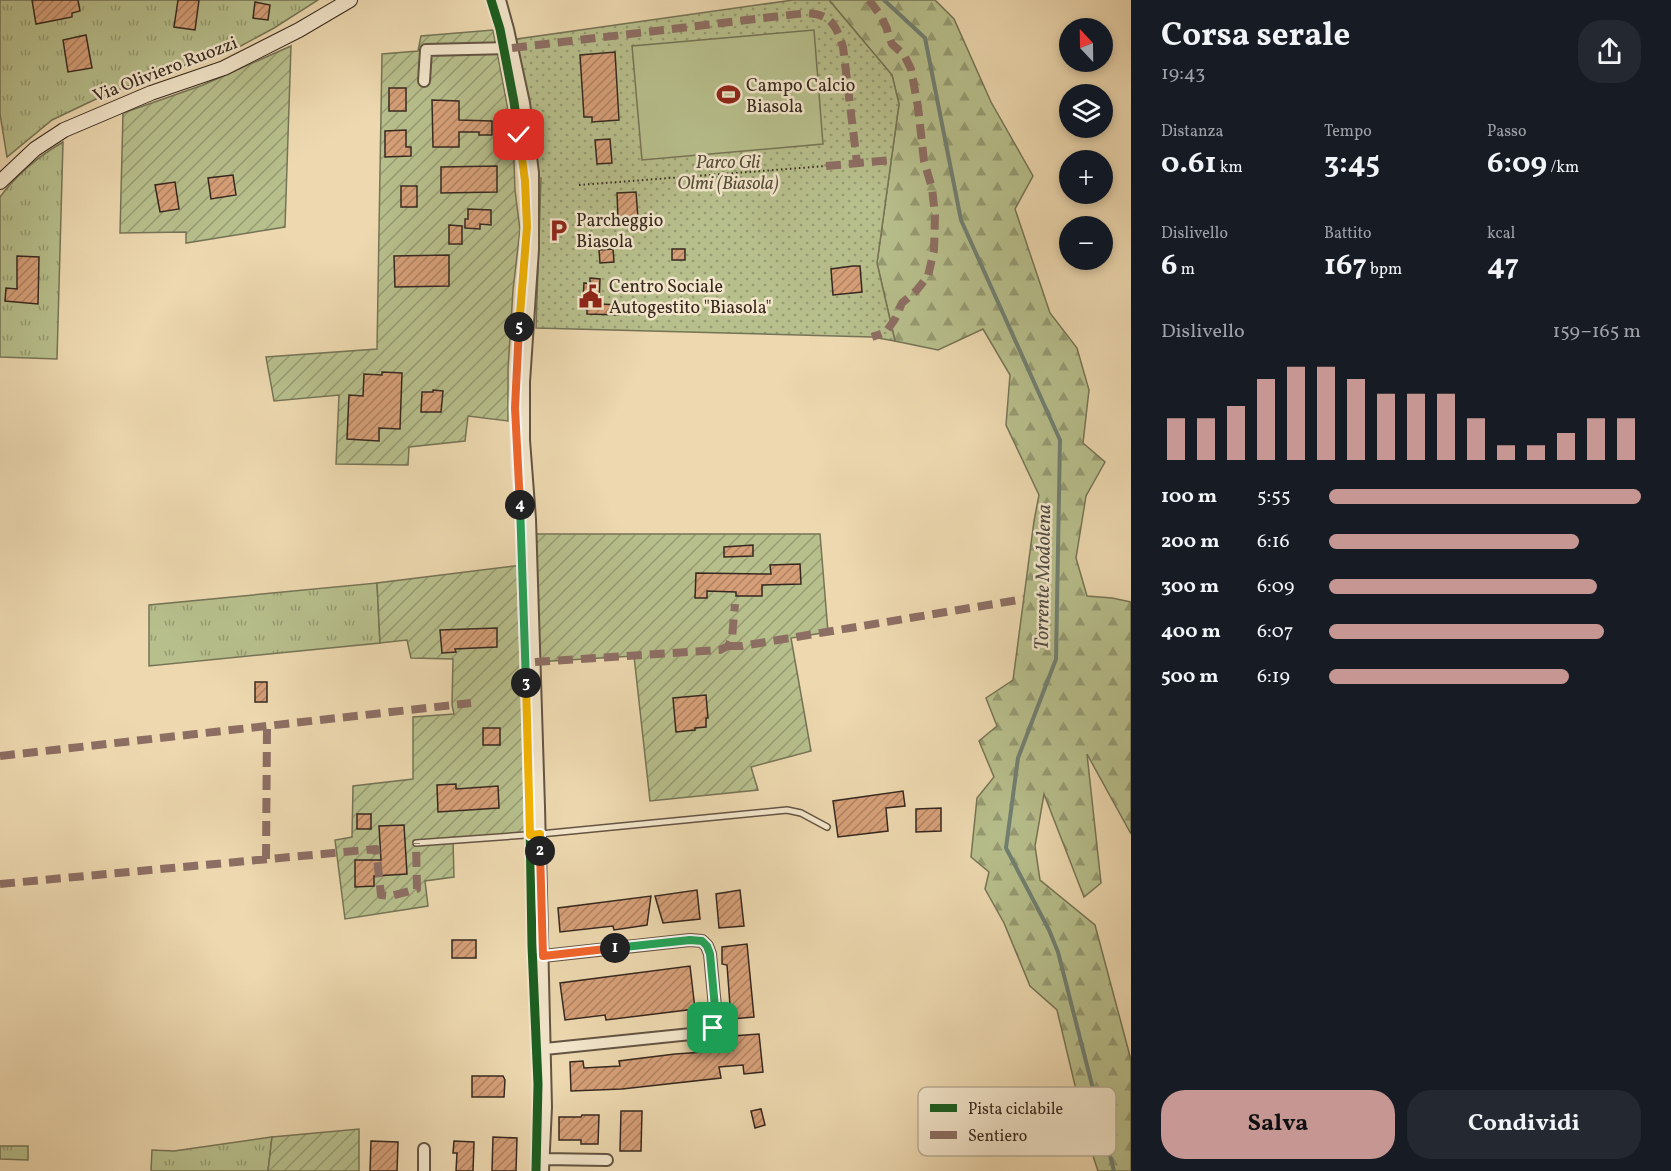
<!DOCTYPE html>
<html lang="it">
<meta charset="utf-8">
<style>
:root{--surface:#171b24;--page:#242831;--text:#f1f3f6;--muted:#9ea1a6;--accent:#c59692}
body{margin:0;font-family:Vollkorn,serif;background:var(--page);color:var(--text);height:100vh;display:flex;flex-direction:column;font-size:22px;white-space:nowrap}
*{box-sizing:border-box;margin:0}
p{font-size:20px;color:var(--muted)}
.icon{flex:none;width:33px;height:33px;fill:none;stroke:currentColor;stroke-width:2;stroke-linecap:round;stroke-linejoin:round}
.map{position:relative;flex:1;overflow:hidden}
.details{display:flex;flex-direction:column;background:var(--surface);width:540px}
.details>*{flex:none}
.needle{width:39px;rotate:338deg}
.tools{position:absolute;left:1059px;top:18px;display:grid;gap:12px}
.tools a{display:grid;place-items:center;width:54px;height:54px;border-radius:50%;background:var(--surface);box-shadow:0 3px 9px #0003;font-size:30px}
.pin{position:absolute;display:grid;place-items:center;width:51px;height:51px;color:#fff;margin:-26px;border-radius:12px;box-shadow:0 3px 9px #0006}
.km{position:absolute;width:30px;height:30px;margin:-15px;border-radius:50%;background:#222;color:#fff;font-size:16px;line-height:30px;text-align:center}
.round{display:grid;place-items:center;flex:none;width:63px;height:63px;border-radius:24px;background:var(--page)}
.headline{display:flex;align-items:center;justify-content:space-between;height:102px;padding:0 30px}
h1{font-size:33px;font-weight:700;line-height:45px}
.metrics{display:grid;grid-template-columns:repeat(3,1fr);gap:9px;height:102px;padding:6px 30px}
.metrics div{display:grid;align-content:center}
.metrics b{font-size:30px;font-weight:700}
.metrics small{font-size:16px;font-weight:400}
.metrics p{font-size:16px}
.chart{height:168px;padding:12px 30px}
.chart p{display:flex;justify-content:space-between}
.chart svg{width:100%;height:108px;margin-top:6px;stroke:var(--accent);stroke-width:6}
.action{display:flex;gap:12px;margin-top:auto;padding:12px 30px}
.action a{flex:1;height:69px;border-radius:24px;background:var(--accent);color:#111;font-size:24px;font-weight:700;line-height:69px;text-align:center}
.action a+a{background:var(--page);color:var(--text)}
ul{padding:0 30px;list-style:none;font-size:20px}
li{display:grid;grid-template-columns:96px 72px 1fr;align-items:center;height:45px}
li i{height:15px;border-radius:8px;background:var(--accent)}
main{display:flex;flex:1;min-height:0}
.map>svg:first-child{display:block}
.grass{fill:url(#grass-tufts);stroke:#767456;stroke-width:1.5}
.forest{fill:url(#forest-firs);stroke:#767456;stroke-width:1.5}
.park{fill:url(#park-dots);stroke:#767456;stroke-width:1.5}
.garden{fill:url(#garden-furrows);stroke:#767456;stroke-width:1.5}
.pitch{fill:#b7bf8c;stroke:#767456;stroke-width:1.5}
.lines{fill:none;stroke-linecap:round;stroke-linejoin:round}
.stream{stroke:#718072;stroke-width:4}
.building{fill:url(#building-hatch);stroke:#36281f;stroke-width:1.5}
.lane-casing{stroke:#645443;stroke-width:8}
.street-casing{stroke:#645443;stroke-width:14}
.secondary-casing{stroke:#36281f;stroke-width:16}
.path{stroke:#36281f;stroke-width:2;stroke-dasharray:1.5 3;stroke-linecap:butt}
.lane{stroke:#f3e6cb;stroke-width:5}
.street{stroke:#f3e6cb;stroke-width:10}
.secondary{stroke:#f3e6cb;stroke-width:14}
.quiet{stroke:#8d6e63;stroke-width:8;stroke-dasharray:15 8;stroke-linecap:butt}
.cycleway-casing{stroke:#f3e6cb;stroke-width:13}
.cycleway{stroke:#1b5e20;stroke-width:9}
.split-1-casing{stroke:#fff;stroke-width:12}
.split-2-casing{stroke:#fff;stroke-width:12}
.split-3-casing{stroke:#fff;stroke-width:12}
.split-4-casing{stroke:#fff;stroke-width:12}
.split-5-casing{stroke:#fff;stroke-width:12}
.split-6-casing{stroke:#fff;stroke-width:12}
.split-1{stroke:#22a559;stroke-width:8}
.split-2{stroke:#f0652b;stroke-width:8}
.split-3{stroke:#f5b400;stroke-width:8}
.split-4{stroke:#22a559;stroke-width:8}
.split-5{stroke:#f0652b;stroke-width:8}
.split-6{stroke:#f5b400;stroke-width:8}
.labels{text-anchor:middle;stroke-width:5;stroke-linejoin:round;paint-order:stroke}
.street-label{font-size:18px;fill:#36281f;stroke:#f3e6cb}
.poi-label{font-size:18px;fill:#36281f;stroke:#f3e6cb;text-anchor:start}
.park-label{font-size:18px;font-style:italic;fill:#564e3a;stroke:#f3e6cb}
.water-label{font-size:20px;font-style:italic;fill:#4f4c42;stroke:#f3e6cb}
.key{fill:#f3e6cb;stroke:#baad97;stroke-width:1.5}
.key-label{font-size:16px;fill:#36281f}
</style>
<main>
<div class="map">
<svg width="1131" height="1171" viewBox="0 0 1131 1171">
<defs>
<pattern id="grass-tufts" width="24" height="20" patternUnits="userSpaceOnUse" patternTransform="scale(1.5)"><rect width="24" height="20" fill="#b7bf8c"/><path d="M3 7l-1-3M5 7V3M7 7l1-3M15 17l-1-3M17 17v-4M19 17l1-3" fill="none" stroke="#969b72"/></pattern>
<pattern id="forest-firs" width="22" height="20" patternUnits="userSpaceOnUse" patternTransform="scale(1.5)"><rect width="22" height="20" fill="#b7bf8c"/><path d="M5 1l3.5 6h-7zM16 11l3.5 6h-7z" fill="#969b72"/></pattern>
<pattern id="park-dots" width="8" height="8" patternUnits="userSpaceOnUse" patternTransform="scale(1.5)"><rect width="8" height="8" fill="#b7bf8c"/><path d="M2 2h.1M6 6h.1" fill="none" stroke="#969b72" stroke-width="1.8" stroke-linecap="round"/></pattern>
<pattern id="garden-furrows" width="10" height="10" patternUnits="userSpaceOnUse" patternTransform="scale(1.5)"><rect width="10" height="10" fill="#b7bf8c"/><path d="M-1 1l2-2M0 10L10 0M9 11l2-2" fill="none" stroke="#969b72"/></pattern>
<pattern id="building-hatch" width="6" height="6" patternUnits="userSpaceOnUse" patternTransform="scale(1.5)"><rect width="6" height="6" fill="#d69f78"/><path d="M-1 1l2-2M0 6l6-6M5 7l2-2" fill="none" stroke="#ae8262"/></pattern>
</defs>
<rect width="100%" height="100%" fill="#edd8af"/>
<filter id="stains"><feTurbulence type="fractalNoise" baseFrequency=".00333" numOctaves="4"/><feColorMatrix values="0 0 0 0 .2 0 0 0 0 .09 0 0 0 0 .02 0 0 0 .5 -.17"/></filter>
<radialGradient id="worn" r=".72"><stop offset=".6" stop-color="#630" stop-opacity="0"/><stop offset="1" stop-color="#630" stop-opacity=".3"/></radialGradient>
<path class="grass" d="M0,0H318L274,28L237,48L155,75L96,99L52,120L7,157L0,114Z
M63,142L57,359L0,357V197C17,174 39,156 63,142Z
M377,583L380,643L149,666V605Z
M272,1137L268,1171H151L152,1150L174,1151Z
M0,1146H28V1160L0,1159Z"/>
<path class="forest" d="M829,0H935L954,19L991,102L1033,176L1015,209L1050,313L1077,348L1089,390L1083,443L1105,462L1086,496L1076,558L1087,596L1112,598L1131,602V834L1087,754L1101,883L1084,897L1044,794L1035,846L1040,880L1095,925L1131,1060V1171H1098L1089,1144L1057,1010L1030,986L1004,923L985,889L989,872L971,857L977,798L994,777L979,741L997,726L986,698L1013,680L1034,521L1039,495L1006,425L1010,375L983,329L938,350L895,341L877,263L899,104L892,75Z"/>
<path class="park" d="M793,0H829L892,75L899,104L877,263L895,341L872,337L536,328L541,178H534L510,40Z"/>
<path class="garden" d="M493,30L513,136L515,190L520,230L513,290L508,369V421L468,416L465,441L409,447L408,465L336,464L339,395L274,401L266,357L377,349L382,54L418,51L421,36Z
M291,46L285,227L186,243V232L120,233L123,113L203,85Z
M531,534H820L828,632L791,638L811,751L751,767L758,790L650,801L634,656L535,662L540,834L453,841L454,877L425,881L428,906L345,919L335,840L352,837L353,786L413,779V717L454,714L452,705L453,659L411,658L407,640L380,643L377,583L531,564Z
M359,1129V1171H268L272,1137Z"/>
<path class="pitch" d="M814,30L823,144L642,160L632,46Z"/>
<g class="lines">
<path class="stream" d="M884,0L925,38L961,220L1060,440L1056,659L1018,758L1006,848L1049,930L1058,952L1114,1171"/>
</g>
<path class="building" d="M32,0H78L80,11L72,13V17L36,24Z
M178,0H199L195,30L174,27Z
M255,2L270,5L268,20L253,18Z
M86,35L92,68L68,72L63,40Z
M615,52L619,120L592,122V117H584L580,55Z
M389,88H406V111H389Z
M432,100L459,101V120L492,121V135H479V132H459V147H433Z
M406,130V147H411V156L385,157V131Z
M610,139L612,163L597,164L595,140Z
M497,166V192L441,193V167Z
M233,175L236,195L211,199L208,178Z
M175,182L179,209L160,212L155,185Z
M401,186H417V207H401Z
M636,192L638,218L618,219L617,193Z
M468,209L491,210V225L480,224V229L465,228V219H468Z
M449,225L462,226V244H449Z
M613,249L614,262L600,263L599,250Z
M672,249H685V260H672Z
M449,255V286L395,287L394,256Z
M17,256L39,257L38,304L5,301L6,288L17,289Z
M853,266H860L862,292L833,295L831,269Z
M590,278L600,279L599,304L620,305L619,315L587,314V299H583L584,283L590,284Z
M382,372L402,373L400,429L379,428V441L347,439L349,395L363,396L364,374L382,375Z
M433,390L443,391L441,412H421L422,392H433Z
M753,545V556L724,557V547Z
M800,564L801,584L762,585V596H736V592L707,591V598H695L696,573L771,574L770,565Z
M497,628V647L455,649L456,652L442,653L440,630Z
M255,682H267V702H255Z
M706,695L708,718H706V727L695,728V730L676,732L673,698Z
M483,728H500V745H483Z
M456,784V789L498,786L499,808L438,812L437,785Z
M903,791L905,806L886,808L888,831L838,837L833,801Z
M941,808V831L916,832V809Z
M357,814H371V829H357Z
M404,825L407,874L374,876V886L355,887V860H381L379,826Z
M697,890L700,919L663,923L655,896Z
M740,890L744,926L719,928L716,894Z
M651,896L647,925L614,930L613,926L560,932L558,908Z
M452,940H476V958H452Z
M747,944L754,1017L731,1019L727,965L722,964V947Z
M690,966L695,1009L606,1020L605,1015L565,1020L560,983Z
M759,1034L763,1072L744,1074L743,1065L719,1067L721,1078L622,1089L571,1091L570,1062L583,1061L584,1068L620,1066L619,1061L675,1054L733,1050L732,1036Z
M472,1076H503L505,1080L504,1097H472Z
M761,1109L765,1125L755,1128L751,1111Z
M621,1111H642L641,1151H620Z
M582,1115H599L598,1144H581V1140H559V1117H581Z
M493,1137L517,1138L516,1171H492Z
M371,1141L398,1142L397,1171H370Z
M454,1141L474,1142L473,1171H456L457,1153H453Z"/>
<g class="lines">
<defs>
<path id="lane" d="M416,843L540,834L787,810L801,813L827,827"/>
<path id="street" d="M500,0L508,29L524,103L533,173V249L524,382V440L530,519L539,807L546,1107L543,1171
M424,81L426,50L512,48
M543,956L690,940L702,941L707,946L710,954L716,1018L713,1028L701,1033L545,1049
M543,1159L607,1160
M424,1171V1149"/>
<path id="secondary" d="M0,182L35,149L64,130L151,93L224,68L299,30L350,0"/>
</defs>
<use href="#lane" class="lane-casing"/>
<use href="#street" class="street-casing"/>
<use href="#secondary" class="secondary-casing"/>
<path class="path" d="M579,185L826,166"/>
<use href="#lane" class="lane"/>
<use href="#street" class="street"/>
<use href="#secondary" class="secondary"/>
<path class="quiet" d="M869,0L881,16L887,29L888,34L892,44L904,55L911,69L918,107L924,161L932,188L935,215L934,250L928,276L916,291L902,303L895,319L886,332L872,337
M512,48L806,13C831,14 836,25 843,47L857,163
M826,166L892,160
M728,646H742L1024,599
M535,662L720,650L728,646L732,638L735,604
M0,756L471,703
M266,859L267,727
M0,884L376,849L381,895L391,896L417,889L416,843"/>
<defs>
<path id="cycleway" d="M491,0L500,29L514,102L525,181L527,227L516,371L515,408L517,467L521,512L529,761L532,946L538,1084L536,1171"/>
</defs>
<use href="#cycleway" class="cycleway-casing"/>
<use href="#cycleway" class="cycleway"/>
</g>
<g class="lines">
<defs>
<path id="split-1" d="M615,948L690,940L702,941L707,946L710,954L716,1018L713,1028"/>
<path id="split-2" d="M540,851L543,956L615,948"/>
<path id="split-3" d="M526,683L530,835L540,834V851"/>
<path id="split-4" d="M520,505L526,683"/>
<path id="split-5" d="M519,327L515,408L520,505"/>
<path id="split-6" d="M519,327L527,227L525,181L519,135"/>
</defs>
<use href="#split-1" class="split-1-casing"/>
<use href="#split-2" class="split-2-casing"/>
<use href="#split-3" class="split-3-casing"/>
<use href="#split-4" class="split-4-casing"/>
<use href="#split-5" class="split-5-casing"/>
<use href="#split-6" class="split-6-casing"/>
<use href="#split-1" class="split-1"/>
<use href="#split-2" class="split-2"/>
<use href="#split-3" class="split-3"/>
<use href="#split-4" class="split-4"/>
<use href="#split-5" class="split-5"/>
<use href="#split-6" class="split-6"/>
</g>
<defs>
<symbol id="stadium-bare" viewBox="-9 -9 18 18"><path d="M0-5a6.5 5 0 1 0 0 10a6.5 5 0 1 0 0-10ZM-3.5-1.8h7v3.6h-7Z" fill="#8f2418" stroke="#f3e6cb" stroke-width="2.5" paint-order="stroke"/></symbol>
<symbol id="parking-bare" viewBox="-9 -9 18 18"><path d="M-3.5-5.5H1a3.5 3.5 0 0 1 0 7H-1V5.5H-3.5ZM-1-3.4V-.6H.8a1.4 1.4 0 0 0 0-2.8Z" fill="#8f2418" stroke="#f3e6cb" stroke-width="2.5" paint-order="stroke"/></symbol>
<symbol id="civic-bare" viewBox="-9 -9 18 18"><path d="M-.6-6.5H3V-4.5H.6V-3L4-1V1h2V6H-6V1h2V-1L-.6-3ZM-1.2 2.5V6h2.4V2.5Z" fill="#8f2418" stroke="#f3e6cb" stroke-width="2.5" paint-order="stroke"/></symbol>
</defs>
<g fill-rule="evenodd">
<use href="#stadium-bare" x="712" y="78" width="33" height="33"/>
<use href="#parking-bare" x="542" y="214" width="33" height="33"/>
<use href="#civic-bare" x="574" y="280" width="33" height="33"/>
</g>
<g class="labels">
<g class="street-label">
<text transform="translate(165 69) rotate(-21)" y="6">Via Oliviero Ruozzi</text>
</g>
<g class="poi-label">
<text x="746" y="91">Campo Calcio<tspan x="746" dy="21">Biasola</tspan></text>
<text x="576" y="226">Parcheggio<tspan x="576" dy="21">Biasola</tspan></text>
<text x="609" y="292">Centro Sociale<tspan x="609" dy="21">Autogestito "Biasola"</tspan></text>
</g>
<g class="park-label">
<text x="728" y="168">Parco Gli<tspan x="728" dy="21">Olmi (Biasola)</tspan></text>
</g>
<g class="water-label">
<text transform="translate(1042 577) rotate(-89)" y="7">Torrente Modolena</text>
</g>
</g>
<rect x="918" y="1087" width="198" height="69" rx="9" class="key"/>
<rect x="930" y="1104" width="27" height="8" fill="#1b5e20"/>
<rect x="930" y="1131" width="27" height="8" fill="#8d6e63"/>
<g class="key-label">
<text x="968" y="1114">Pista ciclabile</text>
<text x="968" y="1141">Sentiero</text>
</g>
<rect width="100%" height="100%" filter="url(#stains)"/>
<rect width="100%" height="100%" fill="url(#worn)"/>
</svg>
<div class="tools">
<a><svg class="needle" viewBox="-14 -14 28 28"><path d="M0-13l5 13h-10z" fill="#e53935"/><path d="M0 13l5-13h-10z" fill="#9ea1a6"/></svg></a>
<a><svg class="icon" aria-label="layers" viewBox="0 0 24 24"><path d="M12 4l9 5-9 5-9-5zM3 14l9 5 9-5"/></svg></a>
<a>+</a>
<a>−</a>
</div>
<div class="pin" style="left:713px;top:1028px;background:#1e9e55"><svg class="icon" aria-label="arrive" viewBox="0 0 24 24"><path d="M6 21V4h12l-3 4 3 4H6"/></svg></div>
<div class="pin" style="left:519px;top:135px;background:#d93025"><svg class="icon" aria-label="check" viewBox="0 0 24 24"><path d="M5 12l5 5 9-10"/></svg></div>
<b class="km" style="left:615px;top:948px">1</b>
<b class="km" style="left:540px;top:851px">2</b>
<b class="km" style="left:526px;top:683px">3</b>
<b class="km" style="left:520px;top:505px">4</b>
<b class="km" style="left:519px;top:327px">5</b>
</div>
<section class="details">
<div class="headline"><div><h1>Corsa serale</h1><p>19:43</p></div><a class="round"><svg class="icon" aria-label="share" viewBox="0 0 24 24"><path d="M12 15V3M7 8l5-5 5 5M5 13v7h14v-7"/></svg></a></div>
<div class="metrics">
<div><p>Distanza</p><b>0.61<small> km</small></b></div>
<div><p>Tempo</p><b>3:45</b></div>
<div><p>Passo</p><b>6:09<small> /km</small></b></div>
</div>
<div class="metrics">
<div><p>Dislivello</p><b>6<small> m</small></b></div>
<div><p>Battito</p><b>167<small> bpm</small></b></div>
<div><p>kcal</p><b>47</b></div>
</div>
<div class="chart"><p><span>Dislivello</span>159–165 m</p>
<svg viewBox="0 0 160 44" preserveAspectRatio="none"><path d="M5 44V27M15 44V27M25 44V22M35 44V11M45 44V6M55 44V6M65 44V11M75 44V17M85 44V17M95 44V17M105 44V27M115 44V38M125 44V38M135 44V33M145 44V27M155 44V27"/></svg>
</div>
<ul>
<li><b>100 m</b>5:55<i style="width:100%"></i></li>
<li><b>200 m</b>6:16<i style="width:80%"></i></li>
<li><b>300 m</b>6:09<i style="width:86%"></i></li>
<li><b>400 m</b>6:07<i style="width:88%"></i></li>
<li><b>500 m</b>6:19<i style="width:77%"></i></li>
</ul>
<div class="action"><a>Salva</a><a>Condividi</a></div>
</section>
</main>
